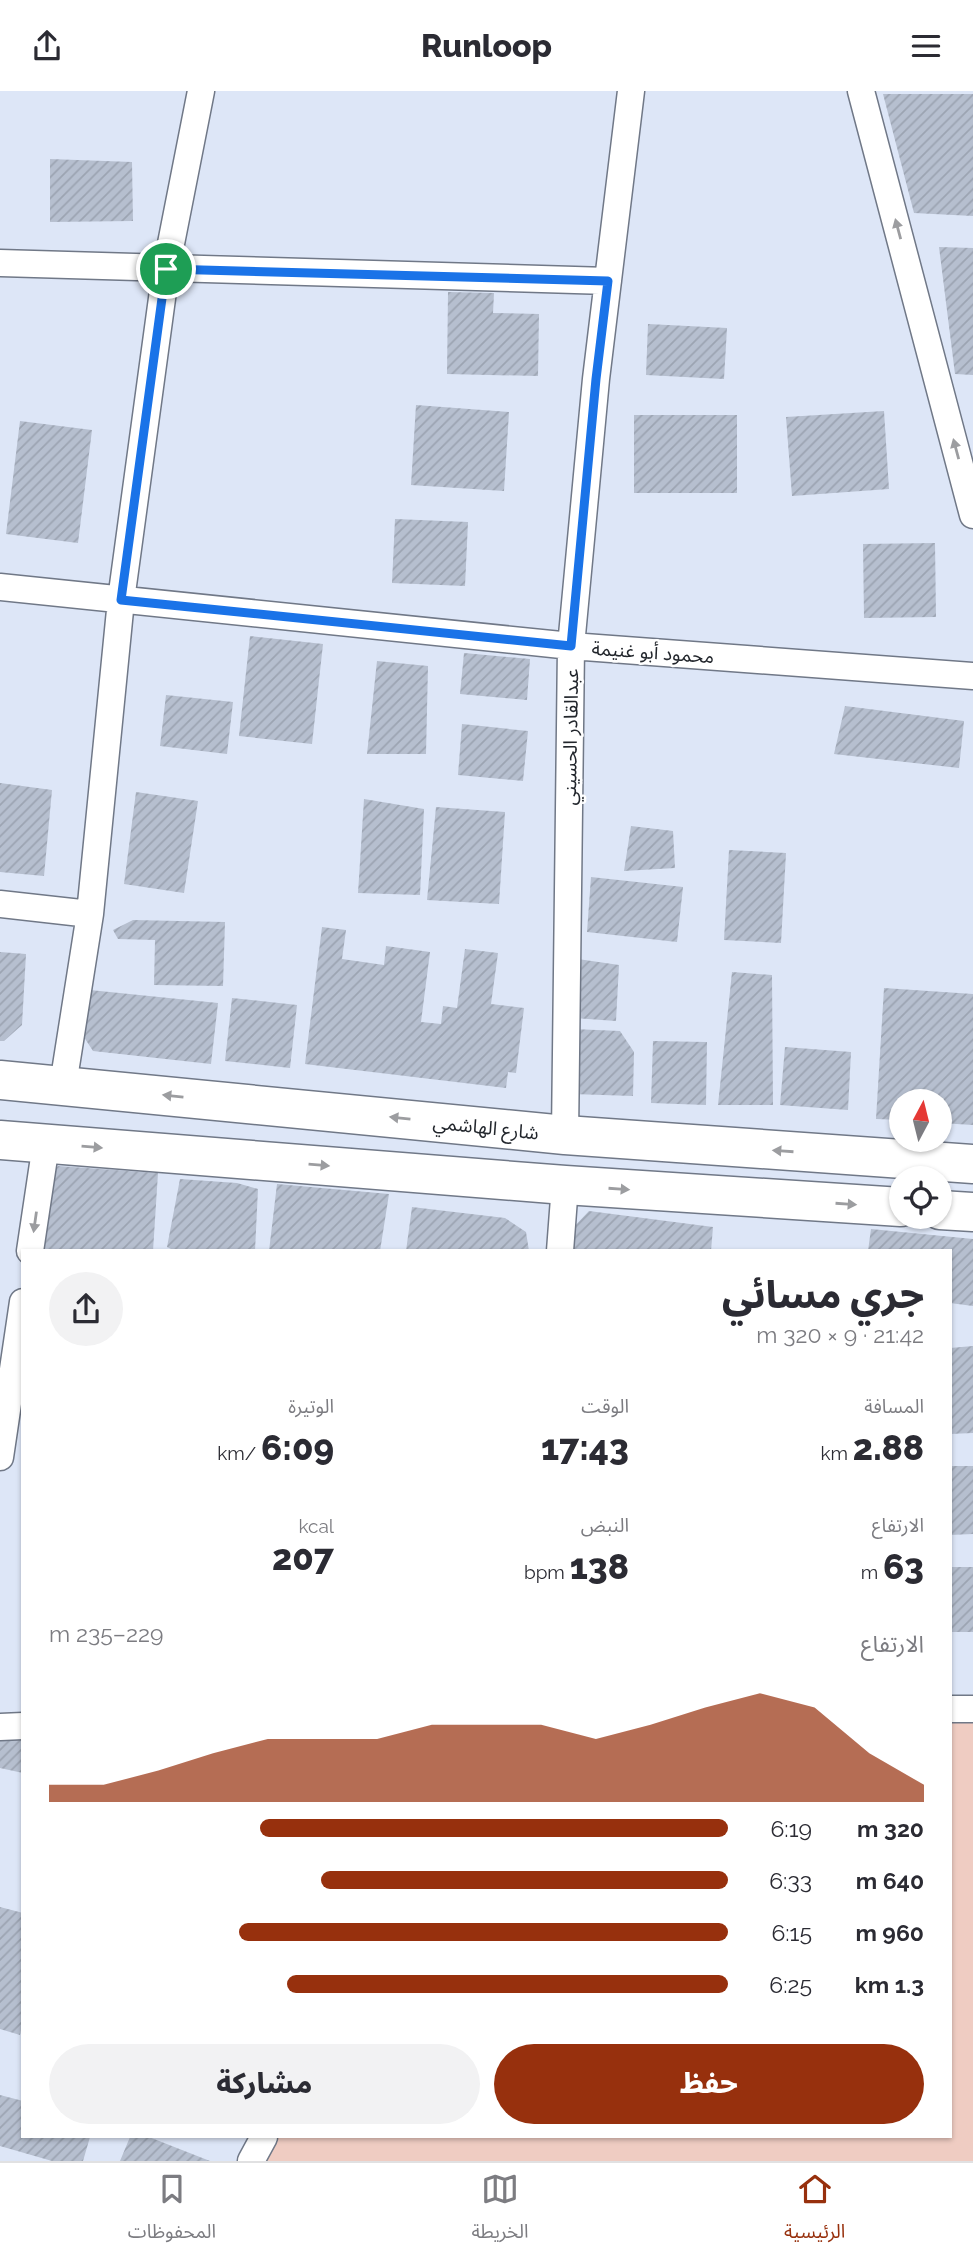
<!DOCTYPE html>
<html lang="ar">
<meta charset="utf-8">
<style>
:root{--surface:#fff;--page:#f2f2f3;--text:#2b2b33;--muted:#7c7c81;--line:#e1e1e2;--accent:#97300d}
body{margin:0;font-family:Raleway,"Noto Sans Arabic",sans-serif;background:var(--page);color:var(--text);direction:rtl;height:100vh;display:flex;flex-direction:column;font-size:26px;white-space:nowrap}
*{box-sizing:border-box;margin:0}
p{font-size:23px;color:var(--muted)}
.icon{flex:none;width:38px;height:38px;fill:none;stroke:currentColor;stroke-width:2;stroke-linecap:round;stroke-linejoin:round}
.map{position:relative;flex:1;overflow:hidden;direction:ltr}
.details{position:absolute;left:21px;top:1158px;width:931px;height:889px;display:flex;flex-direction:column;background:var(--surface);border-radius:0px;box-shadow:0 2px 5px #0004;direction:rtl}
.details>*{flex:none}
.needle{width:46px;rotate:7deg}
.buttons{position:absolute;left:889px;top:998px;display:grid;gap:14px}
.buttons a{display:grid;place-items:center;width:63px;height:63px;border-radius:50%;background:var(--surface);box-shadow:0 2px 5px #0004;font-size:35px}
.pin{position:absolute;display:grid;place-items:center;width:60px;height:60px;color:#fff;margin:-30px;border:4px solid #fff;border-radius:50%;box-shadow:0 2px 7px #0007}
.round{display:grid;place-items:center;flex:none;width:74px;height:74px;border-radius:37px;background:var(--page)}
.head{display:flex;align-items:center;justify-content:space-between;height:119px;padding:0 28px}
h1{font-size:38px;font-weight:800;line-height:52px}
.stats{display:grid;grid-template-columns:repeat(3,1fr);gap:10px;height:119px;padding:7px 28px}
.stats div{display:grid;align-content:center}
.stats b{font-size:35px;font-weight:800}
.stats small{font-size:19px;font-weight:400}
.stats p{font-size:19px}
.chart{height:196px;padding:14px 28px}
.chart p{display:flex;justify-content:space-between}
.chart svg{width:100%;height:126px;margin-top:7px;fill:var(--accent);opacity:.7}
.button{display:flex;gap:14px;margin-top:auto;padding:14px 28px}
.button a{flex:1;height:80px;border-radius:42px;background:var(--accent);color:#fff;font-size:28px;font-weight:800;line-height:80px;text-align:center}
.button a+a{background:var(--page);color:var(--text)}
ul{padding:0 28px;list-style:none;font-size:23px}
li{display:grid;grid-template-columns:112px 84px 1fr;align-items:center;height:52px}
li i{height:18px;border-radius:9px;background:var(--accent)}
header{display:flex;justify-content:space-between;align-items:center;height:91px;padding:0 28px;background:var(--surface);font-size:32px;font-weight:800}
.menu{display:flex;justify-content:space-around;align-items:center;height:98px;border-top:2px solid var(--line);background:var(--surface);font-size:19px;color:var(--muted)}
.menu a{display:grid;justify-items:center;gap:4px}
.menu .current{color:var(--accent)}
.map>svg:first-child{display:block}
.park{fill:#efccc2}
.building{fill:url(#building-hatch)}
.lines{fill:none;stroke-linecap:round;stroke-linejoin:round}
.street-casing{stroke:#707887;stroke-width:29}
.secondary-casing{stroke:#707887;stroke-width:41}
.street{stroke:#fff;stroke-width:26}
.secondary{stroke:#fff;stroke-width:38}
.oneway{fill:#9c9da0}
.route-casing{stroke:#fff;stroke-width:14}
.route{stroke:#1a73e8;stroke-width:9}
.labels{text-anchor:middle;stroke-width:5;stroke-linejoin:round;paint-order:stroke}
.street-label{font-size:19px;fill:#22262c;stroke:#fff}
</style>
<header><svg class="icon" aria-label="menu" viewBox="0 0 24 24"><path d="M4 6h16M4 12h16M4 18h16"/></svg>Runloop<svg class="icon" aria-label="share" viewBox="0 0 24 24"><path d="M12 15V3M7 8l5-5 5 5M5 13v7h14v-7"/></svg></header>
<div class="map">
<svg width="973" height="2070" viewBox="0 0 973 2070">
<defs>
<pattern id="building-hatch" width="6" height="6" patternUnits="userSpaceOnUse" patternTransform="scale(1.75)"><rect width="6" height="6" fill="#b6bfcf"/><path d="M-1 1l2-2M0 6l6-6M5 7l2-2" fill="none" stroke="#9ca4b2"/></pattern>
</defs>
<rect width="100%" height="100%" fill="#dde6f7"/>
<path class="park" d="M973,1613V2070H252L266,2046H950V1614Z"/>
<path class="building" d="M883,3H973V125L914,122Z
M50,68L132,71L133,130L50,131Z
M939,156L973,157V284L955,283Z
M448,201L494,202L493,222L539,223L538,285L447,283Z
M648,233L727,237L724,288L646,284Z
M416,314L509,321L504,400L411,394Z
M884,320L889,398L792,405L786,326Z
M634,324H737V402H634Z
M20,330L92,339L78,452L6,443Z
M395,428L468,431L465,495L392,492Z
M935,452L936,526L864,527L863,453Z
M250,545L323,553L312,653L239,645Z
M464,562L530,568L527,609L460,603Z
M377,570L428,575L426,663H367Z
M166,604L233,611L227,663L160,655Z
M845,615L964,630L959,677L834,663Z
M462,633L528,640L523,690L458,684Z
M0,692L52,699L44,785L0,781Z
M136,701L198,710L184,802L124,793Z
M364,708L424,718L420,804L358,802Z
M436,716L505,721L499,813L427,809Z
M631,735L673,740L675,777L624,780Z
M729,759L786,762L781,852L724,849Z
M591,786L683,796L677,851L587,841Z
M133,829L225,831L223,895L154,894L155,849L118,848L113,839Z
M322,836L346,839L342,868L384,874L386,855L430,861L421,931L441,933L443,915L457,917L465,858L498,862L491,913L524,917L516,982L508,981L506,997L305,973Z
M0,861L26,863L22,934L4,950H0Z
M571,867L619,874L616,930L574,927Z
M732,881L772,884L773,1014H718Z
M884,897L973,903V1034L940,1032V1010H901V1029L876,1028Z
M80,898L218,912L211,973L93,960L76,934Z
M232,907L297,914L290,977L225,970Z
M573,938L620,940L634,961L633,1005L572,1003Z
M653,950L707,951L706,1014L651,1012Z
M785,956L851,961L848,1019L780,1014Z
M58,1075L158,1082L153,1160L43,1159L50,1082Z
M180,1088L237,1092L258,1098L255,1160H175L167,1156Z
M277,1093L389,1103L380,1160H269Z
M412,1116L505,1127L526,1141L529,1160H406Z
M589,1120L713,1136L711,1160L574,1159L570,1140Z
M871,1138L973,1148V1215L950,1212V1160H868Z
M973,1255V1342L950,1343V1257Z
M950,1375H973V1443L950,1444Z
M950,1476H973V1541H950Z
M0,1648H23V1682L0,1677Z
M0,1816L23,1822V1931L20,1944L0,1938Z
M0,2004L23,2010V2046H90L83,2070H52L0,2055Z
M130,2046H149L210,2070H120Z"/>
<g class="lines">
<defs>
<path id="street" d="M861,0L973,424
M0,172L608,190
M0,496L571,555L973,585
M0,813L90,823
M63,994L90,823L121,509L166,178L201,0
M565,1044L571,555L596,288L631,0
M30,1160L46,1053
M560,1160L565,1094
M0,1366L23,1211
M950,1618H973
M0,1636L23,1635
M251,2070L264,2046"/>
<path id="secondary" d="M0,989L565,1044L973,1073
M0,1049L565,1094L901,1116
M940,1119L973,1121"/>
</defs>
<use href="#street" class="street-casing"/>
<use href="#secondary" class="secondary-casing"/>
<use href="#street" class="street"/>
<use href="#secondary" class="secondary"/>
</g>
<defs><path id="oneway-solid" d="M-6-.8H1V-3.2L6.5 0L1 3.2V.8H-6Z" transform="scale(1.75)"/></defs>
<g class="oneway">
<use href="#oneway-solid" transform="translate(898 138) rotate(-105)"/>
<use href="#oneway-solid" transform="translate(956 358) rotate(-105)"/>
<use href="#oneway-solid" transform="translate(173 1005) rotate(-174)"/>
<use href="#oneway-solid" transform="translate(400 1027) rotate(-174)"/>
<use href="#oneway-solid" transform="translate(92 1056) rotate(5)"/>
<use href="#oneway-solid" transform="translate(783 1060) rotate(-176)"/>
<use href="#oneway-solid" transform="translate(319 1074) rotate(5)"/>
<use href="#oneway-solid" transform="translate(619 1098) rotate(4)"/>
<use href="#oneway-solid" transform="translate(846 1113) rotate(4)"/>
<use href="#oneway-solid" transform="translate(35 1131) rotate(98)"/>
</g>
<g class="lines">
<defs>
<path id="route" d="M166,178L608,190L596,288L571,555L121,509Z"/>
</defs>
<use href="#route" class="route-casing"/>
<use href="#route" class="route"/>
</g>
<g class="labels">
<g class="street-label">
<text transform="translate(653 561) rotate(4)" y="7">محمود أبو غنيمة</text>
<text transform="translate(570 646) rotate(-89)" y="7">عبدالقادر الحسيني</text>
<text transform="translate(486 1036) rotate(6)" y="7">شارع الهاشمي</text>
</g>
</g>
</svg>
<div class="buttons">
<a><svg class="needle" viewBox="-14 -14 28 28"><path d="M0-13l5 13h-10z" fill="#e53935"/><path d="M0 13l5-13h-10z" fill="#7c7c81"/></svg></a>
<a><svg class="icon" aria-label="locate" viewBox="0 0 24 24"><circle cx="12" cy="12" r="6"/><path d="M12 2v4M12 18v4M2 12h4M18 12h4"/></svg></a>
</div>
<div class="pin" style="left:166px;top:178px;background:#1e9e55"><svg class="icon" aria-label="arrive" viewBox="0 0 24 24"><path d="M6 21V4h12l-3 4 3 4H6"/></svg></div>
<section class="details">
<div class="head"><div><h1>جري مسائي</h1><p>21:42 · 9 × 320 m</p></div><a class="round"><svg class="icon" aria-label="share" viewBox="0 0 24 24"><path d="M12 15V3M7 8l5-5 5 5M5 13v7h14v-7"/></svg></a></div>
<div class="stats">
<div><p>المسافة</p><b>2.88<small> km</small></b></div>
<div><p>الوقت</p><b>17:43</b></div>
<div><p>الوتيرة</p><b>6:09<small> /km</small></b></div>
</div>
<div class="stats">
<div><p>الارتفاع</p><b>63<small> m</small></b></div>
<div><p>النبض</p><b>138<small> bpm</small></b></div>
<div><p>kcal</p><b>207</b></div>
</div>
<div class="chart"><p><span>الارتفاع</span>229–235 m</p>
<svg viewBox="0 0 160 44" preserveAspectRatio="none"><path d="M0 44V38L10 38L20 33L30 27L40 22L50 22L60 22L70 17L80 17L90 17L100 22L110 17L120 11L130 6L140 11L150 27L160 38V44z"/></svg>
</div>
<ul>
<li><b>320 m</b>6:19<i style="width:69%"></i></li>
<li><b>640 m</b>6:33<i style="width:60%"></i></li>
<li><b>960 m</b>6:15<i style="width:72%"></i></li>
<li><b>1.3 km</b>6:25<i style="width:65%"></i></li>
</ul>
<div class="button"><a>حفظ</a><a>مشاركة</a></div>
</section>
</div>
<nav class="menu">
<a class="current"><svg class="icon" aria-label="home" viewBox="0 0 24 24"><path d="M3 11l9-7 9 7M6 9v11h12V9"/></svg>الرئيسية</a>
<a><svg class="icon" aria-label="map" viewBox="0 0 24 24"><path d="M3 6l6-2 6 2 6-2v14l-6 2-6-2-6 2zM9 4v14M15 6v14"/></svg>الخريطة</a>
<a><svg class="icon" aria-label="saved" viewBox="0 0 24 24"><path d="M7 4h10v16l-5-4-5 4z"/></svg>المحفوظات</a>
</nav>
